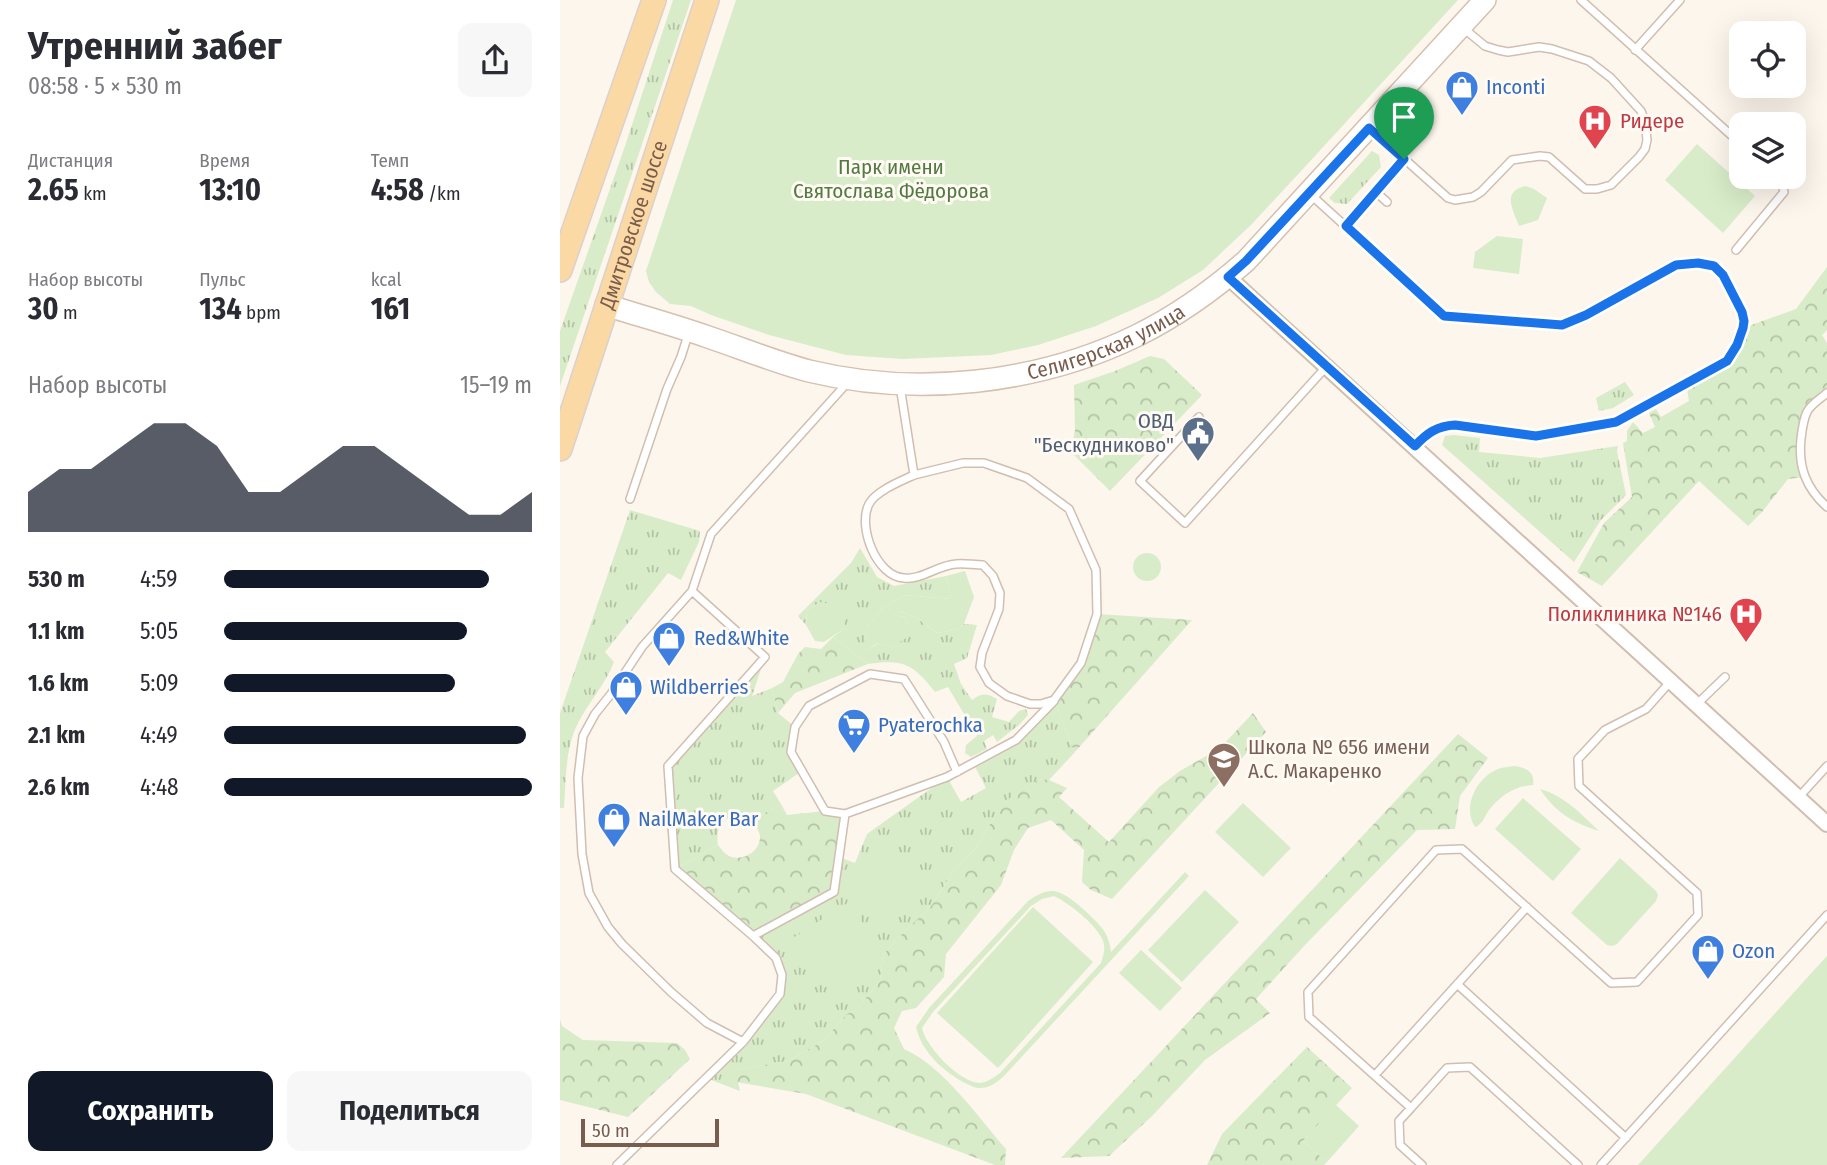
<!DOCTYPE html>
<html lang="ru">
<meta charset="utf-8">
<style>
:root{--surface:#fff;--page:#f7f7f7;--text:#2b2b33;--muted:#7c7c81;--accent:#111827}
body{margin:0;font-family:"Fira Sans Condensed",sans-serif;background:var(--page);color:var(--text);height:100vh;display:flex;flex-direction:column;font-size:26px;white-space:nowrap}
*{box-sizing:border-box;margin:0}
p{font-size:23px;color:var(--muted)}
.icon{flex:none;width:38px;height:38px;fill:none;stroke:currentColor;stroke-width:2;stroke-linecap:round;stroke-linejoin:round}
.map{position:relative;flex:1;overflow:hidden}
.drawer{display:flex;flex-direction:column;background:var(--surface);width:560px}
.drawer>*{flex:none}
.fabs{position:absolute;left:1169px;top:21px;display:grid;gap:14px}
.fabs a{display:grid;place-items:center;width:77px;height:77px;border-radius:14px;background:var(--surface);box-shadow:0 7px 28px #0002;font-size:35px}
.scale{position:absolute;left:21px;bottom:18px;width:138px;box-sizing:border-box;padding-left:7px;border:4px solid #7a5c4d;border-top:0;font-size:19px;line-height:24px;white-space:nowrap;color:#7a5c4d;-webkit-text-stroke:5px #fffaf3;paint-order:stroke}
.pin{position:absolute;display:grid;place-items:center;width:60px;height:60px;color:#fff;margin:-72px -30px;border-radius:50% 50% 50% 0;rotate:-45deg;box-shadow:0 0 7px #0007}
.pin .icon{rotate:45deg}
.round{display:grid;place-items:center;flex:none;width:74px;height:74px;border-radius:14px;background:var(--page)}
.headline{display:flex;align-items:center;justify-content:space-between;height:119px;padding:0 28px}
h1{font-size:38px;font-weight:700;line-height:52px}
.stats{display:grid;grid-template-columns:repeat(3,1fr);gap:10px;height:119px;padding:7px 28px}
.stats div{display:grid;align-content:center}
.stats b{font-size:30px;font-weight:700}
.stats small{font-size:19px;font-weight:400}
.stats p{font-size:19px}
.chart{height:196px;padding:14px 28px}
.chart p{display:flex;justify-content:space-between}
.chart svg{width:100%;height:126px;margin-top:7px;fill:var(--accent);opacity:.7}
.cta{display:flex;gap:14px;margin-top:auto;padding:14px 28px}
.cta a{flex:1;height:80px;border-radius:14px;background:var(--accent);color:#fff;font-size:28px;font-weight:700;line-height:80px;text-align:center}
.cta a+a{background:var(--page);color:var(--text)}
ul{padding:0 28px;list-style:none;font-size:23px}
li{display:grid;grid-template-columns:112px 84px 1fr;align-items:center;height:52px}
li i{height:18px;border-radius:9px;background:var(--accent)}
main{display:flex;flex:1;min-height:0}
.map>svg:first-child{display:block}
.grass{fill:url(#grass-tufts)}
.forest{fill:url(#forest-crowns)}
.green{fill:#d8ecc9;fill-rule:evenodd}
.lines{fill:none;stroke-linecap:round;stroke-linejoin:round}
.lane-casing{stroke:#d1beb0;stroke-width:10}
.street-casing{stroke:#d1beb0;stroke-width:18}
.secondary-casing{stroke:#d6c0b0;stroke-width:24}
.primary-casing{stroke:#dad1cd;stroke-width:26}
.lane{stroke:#fff;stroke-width:7}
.street{stroke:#fff;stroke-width:14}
.secondary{stroke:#fff;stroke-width:21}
.primary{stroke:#fbd9a5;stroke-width:23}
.route-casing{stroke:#fff;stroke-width:14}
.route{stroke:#1a73e8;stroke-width:9}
.labels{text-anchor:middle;stroke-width:6;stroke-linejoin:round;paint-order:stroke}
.shop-label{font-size:21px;fill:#366cbe;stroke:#fffaf3;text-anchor:start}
.health-label{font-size:21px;fill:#be3a42;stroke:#fffaf3;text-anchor:start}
.park-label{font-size:21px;fill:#537a41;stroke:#fffaf3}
.street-label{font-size:21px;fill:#7a5c4d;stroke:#fffaf3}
.service-label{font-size:21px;fill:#4e5e75;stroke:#fffaf3;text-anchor:end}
.education-label{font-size:21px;fill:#785e54;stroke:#fffaf3;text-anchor:start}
</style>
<main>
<section class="drawer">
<div class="headline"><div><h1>Утренний забег</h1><p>08:58 · 5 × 530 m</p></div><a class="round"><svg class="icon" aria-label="share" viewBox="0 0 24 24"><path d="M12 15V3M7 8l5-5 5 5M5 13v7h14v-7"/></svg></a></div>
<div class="stats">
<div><p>Дистанция</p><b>2.65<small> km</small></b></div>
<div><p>Время</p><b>13:10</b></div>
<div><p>Темп</p><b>4:58<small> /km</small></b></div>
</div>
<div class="stats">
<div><p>Набор высоты</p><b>30<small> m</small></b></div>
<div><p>Пульс</p><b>134<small> bpm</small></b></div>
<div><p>kcal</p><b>161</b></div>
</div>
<div class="chart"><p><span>Набор высоты</span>15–19 m</p>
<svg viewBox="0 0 160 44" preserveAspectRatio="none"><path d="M0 44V30L10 22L20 22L30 14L40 6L50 6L60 14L70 30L80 30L90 22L100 14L110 14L120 22L130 30L140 38L150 38L160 30V44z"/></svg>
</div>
<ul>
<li><b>530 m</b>4:59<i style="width:86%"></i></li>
<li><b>1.1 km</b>5:05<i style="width:79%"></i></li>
<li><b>1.6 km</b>5:09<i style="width:75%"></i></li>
<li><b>2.1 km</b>4:49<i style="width:98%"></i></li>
<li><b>2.6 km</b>4:48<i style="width:100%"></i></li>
</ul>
<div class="cta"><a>Сохранить</a><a>Поделиться</a></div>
</section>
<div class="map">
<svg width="1267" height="1165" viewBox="0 0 1267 1165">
<defs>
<pattern id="grass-tufts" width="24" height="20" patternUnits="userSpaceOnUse" patternTransform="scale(1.75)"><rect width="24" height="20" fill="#d8ecc9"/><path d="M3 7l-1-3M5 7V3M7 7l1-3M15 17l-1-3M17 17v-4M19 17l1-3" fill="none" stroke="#b4c2a5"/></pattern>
<pattern id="forest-crowns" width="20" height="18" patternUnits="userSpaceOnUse" patternTransform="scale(1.75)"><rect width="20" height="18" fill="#d8ecc9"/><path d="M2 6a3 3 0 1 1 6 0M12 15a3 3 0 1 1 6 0" fill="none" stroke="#b4c2a5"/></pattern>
</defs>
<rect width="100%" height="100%" fill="#fdf6ec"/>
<path class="grass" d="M113,0H131L0,386V331L64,149Z
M812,151L819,155L821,167L787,204L775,203L769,198Z
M1065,382L1074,395L1053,408L1039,411L1036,398Z
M894,435L920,438L919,452L980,458L1058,446L1057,451L1066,495L1041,520L1014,562L882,445L885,436Z
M70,510L140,531L139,542L121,580L108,573L45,652L54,662C45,685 28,703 17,725C5,751 6,779 4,808H0V713Z
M300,548L317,577L334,586L386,576L391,599L345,595L322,609L305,630L307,651L318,643L333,647L350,627L345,617L332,615L340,611L358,619L377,633L399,629L404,624L417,625L407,658L394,664L401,684L412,700C422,693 426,693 437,699L432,717L449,722L459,711L466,709L468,715L459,725L437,742L433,735L424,741L427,749L411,757L405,753L406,745L417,736L388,687L375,692C353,664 344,659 308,664L273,637L285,628L260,602L247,611L246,625L238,616L291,563Z
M205,657L192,696L212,688L218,713L235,727L231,752L242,771L213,791L221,804L192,820C171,809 154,822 158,845L115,869L108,766Z
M494,700L515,752L489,780L481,779L437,812L417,847L392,873L372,905L341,935L323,955L320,981L296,1010L287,1014L263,1041L228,1061L175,1070L180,1091L146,1078L183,1042L220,994L222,975L216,958L193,936L279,857L295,863L307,834L387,777L401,802L426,788L413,763L456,740Z"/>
<path class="forest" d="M1267,267V330L1262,335L1267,343V393L1251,406L1242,432L1245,477L1228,479L1202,512L1188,526L1139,481L1042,586L1017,572L1044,523L1072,497L1063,443L1067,441V431L1073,422L1083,433L1095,427L1089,413L1096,409L1101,417L1129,401L1127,389L1167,361L1183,328L1236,309Z
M590,356L604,359L642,395L550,491L511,452L515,430L514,385L555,371Z
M537,614L632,620L515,752L494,700L521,663Z
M273,637L308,664L235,693L218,713L212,688L223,682L238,654L245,647L261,649Z
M693,713L706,732L552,899L531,890L522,882L524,850L491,820L468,828L454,850L441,885L386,954L384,977L356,1008L342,1011L334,1028L344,1049C384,1067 417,1116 446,1149L445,1165H435L246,1094L176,1082L174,1070L228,1061L263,1041L287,1014L296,1010L320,981L323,955L341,935L372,905L392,873L417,847L437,812L460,787L482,779L489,780L507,788L499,797L549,842L599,787L620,771L660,748Z
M898,734L928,758L900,796L895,829L857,830L744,946L696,999L710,1013L645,1060L592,1116L549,1156L501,1158Z
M221,804L227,815L265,811L285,814L274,892L193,936L115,869L158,845C161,848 163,852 166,854C179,864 201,853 200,836C199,830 195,825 192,820Z
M0,1019L2,1026L23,1040L117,1043L125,1050L130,1059L68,1117L0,1100Z
M747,1047L792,1088L743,1141L767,1162L764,1165H647L662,1134Z"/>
<path class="green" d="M176,0H898L742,170L691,225L643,270L598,298L536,326L478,345L431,355L342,359L286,355L209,335L151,315L131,306L110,304L96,292L89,282L86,271Z
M1137,144L1195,196L1163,233L1105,180Z
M966,186L974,189L987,198L978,220L959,226C953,210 941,191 966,186Z
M937,236L963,239L959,274L913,268L915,252Z
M573 567a14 14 0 1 1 28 0a14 14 0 1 1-28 0Z
M405,571L414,597L404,624L399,629L377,633L358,619L340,611L333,615L345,617L350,627L346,638L333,647L317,643L306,652L305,630L322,609L345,595L391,599L386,576Z
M260,602L276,605L285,614V628L264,642L255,641L246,625L247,611Z
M955,766C967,768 975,772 973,785C955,786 940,796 929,810C924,817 923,824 915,827C902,807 916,778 938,769C943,767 949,767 955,766Z
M980,789C1005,796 1021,814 1039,831C1013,823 995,812 980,789Z
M963,798L1021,849L993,881L935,829Z
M683,803L731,848L703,877L655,832Z
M333,844L362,880L330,924L288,884L295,864L313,865Z
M1060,858L1096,891L1098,895L1096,901L1057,944L1052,946L1047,945L1011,913Z
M625,872L629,876L443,1077C436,1083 428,1089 418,1088C415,1088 410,1085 407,1084C384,1072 362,1053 356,1027L369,1008L468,901C475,896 483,891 493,891C506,891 533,917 541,927C548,935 550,944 551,952ZM494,896C509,903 538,926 543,941C546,949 543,956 541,963L440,1073C433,1078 428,1082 420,1083C400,1083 366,1047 362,1028L373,1012L471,906L482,899Z
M645,890L679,922L622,982L588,950Z
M289,902L323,955L276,985L267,972L254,981L228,941Z
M473,907L533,962L438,1068L377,1013Z
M581,950L622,988L600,1011L559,973Z
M1267,956V1165H1078L1255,969Z
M776,1105L799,1126L767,1162L743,1141Z"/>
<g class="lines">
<defs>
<path id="lane" d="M1021,0L1181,144
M1075,50L1120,0
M811,129L888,198L895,200L913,197L921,192L952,160L980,156L989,157L1025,189H1037L1051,185L1079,157L1085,149L1087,140L1085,121L1081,111L1051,78L1029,61L992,49L979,47L948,52L938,50L925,46L902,27
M815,191L827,202
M750,194L884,316L1002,325L1026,315L1116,265L1138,263L1154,266L1163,275L1182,311L1184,321L1183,328L1177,345L1167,361L1056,422L976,436L895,425C877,426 867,433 855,446
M786,226L844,159
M1176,250L1224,192L1221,180L1217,177
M340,386L354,475C341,481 316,491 309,504C297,527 317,577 344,578C362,580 378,565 396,564C404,563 414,565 423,565L433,576L440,593L439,609L422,653L420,667L429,683L447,696L470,704H481L494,700L521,663L537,614L536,570L509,509L467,478L424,463H403L354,475
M1267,393C1260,399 1251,404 1247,412C1243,420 1242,430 1241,439C1238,467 1246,488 1267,507
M639,417L580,481L625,523L766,367
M70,499L107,389L121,357L128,335
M132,591L82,647L51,694L35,714L23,736L18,778L22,854L29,893L48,927L62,944L111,992L147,1023L183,1042
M1136,705L1165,677
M1238,798L1267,766
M285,814L265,811L231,752L235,727L249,706L310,674L344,679L384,742L397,772
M193,936L274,892L285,814L387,777L456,740L494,701
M897,984L1066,1138
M815,1075L967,907
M851,1108L839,1121L840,1145L862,1165
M57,1165L183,1042L220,994L222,975L216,958L193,936L115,869L108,766L205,657L132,591L151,534L288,382
M1018,1165L910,1067L887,1068L851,1108L749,1017L748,992L876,850L902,849L1051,983L1077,982L1138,915L1137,893L1019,786L1018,759L1045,730L1086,709L1110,682
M1041,1165L1267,915"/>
<path id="street" d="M668,277L1267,824"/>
<g id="secondary">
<path id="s1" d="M46,305C80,316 114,325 148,337C181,348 215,362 249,371C356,397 477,384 576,336C617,316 652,291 686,261L925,0"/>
</g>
<g id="primary">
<path d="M0,270L94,0"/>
<path id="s2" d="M0,449L147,0"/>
</g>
</defs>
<use href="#lane" class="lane-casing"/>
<use href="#street" class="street-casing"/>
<use href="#secondary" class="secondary-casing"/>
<use href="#primary" class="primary-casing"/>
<use href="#lane" class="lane"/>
<use href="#street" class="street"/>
<use href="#secondary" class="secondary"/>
<use href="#primary" class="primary"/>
</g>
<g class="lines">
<defs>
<path id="route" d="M809,128L844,159L786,226L884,316L1002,325L1026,315L1116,265L1138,263L1154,266L1163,275L1182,312L1184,321L1183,328L1177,345L1167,361L1056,422L976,436L895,425C877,426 867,433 855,446L668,277L686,261Z"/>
</defs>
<use href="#route" class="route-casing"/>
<use href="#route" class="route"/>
</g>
<defs>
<symbol id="shop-pin" viewBox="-11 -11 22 30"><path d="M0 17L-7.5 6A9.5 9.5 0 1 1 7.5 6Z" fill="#3f7fe0" stroke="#fffaf3"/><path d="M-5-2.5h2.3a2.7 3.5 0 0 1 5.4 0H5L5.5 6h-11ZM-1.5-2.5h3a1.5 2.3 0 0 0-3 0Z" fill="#fff"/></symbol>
<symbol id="hospital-pin" viewBox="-11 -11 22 30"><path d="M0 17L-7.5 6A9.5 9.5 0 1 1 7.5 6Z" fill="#e0444e" stroke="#fffaf3"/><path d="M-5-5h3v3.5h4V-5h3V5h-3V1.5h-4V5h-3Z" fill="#fff"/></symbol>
<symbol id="civic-pin" viewBox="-11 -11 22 30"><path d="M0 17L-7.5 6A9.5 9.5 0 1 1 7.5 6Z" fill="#5c6f8a" stroke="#fffaf3"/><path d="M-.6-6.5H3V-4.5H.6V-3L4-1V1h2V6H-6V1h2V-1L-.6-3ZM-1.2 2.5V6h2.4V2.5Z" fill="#fff"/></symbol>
<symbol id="supermarket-pin" viewBox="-11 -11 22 30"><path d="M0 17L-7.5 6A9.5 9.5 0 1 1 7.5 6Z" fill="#3f7fe0" stroke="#fffaf3"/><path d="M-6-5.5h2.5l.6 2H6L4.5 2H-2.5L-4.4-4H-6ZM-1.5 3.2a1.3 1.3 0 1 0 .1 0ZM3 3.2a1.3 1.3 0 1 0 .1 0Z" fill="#fff"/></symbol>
<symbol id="school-pin" viewBox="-11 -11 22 30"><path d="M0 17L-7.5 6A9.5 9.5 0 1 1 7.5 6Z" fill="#8d6e63" stroke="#fffaf3"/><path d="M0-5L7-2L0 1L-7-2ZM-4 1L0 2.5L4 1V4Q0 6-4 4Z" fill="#fff"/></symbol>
</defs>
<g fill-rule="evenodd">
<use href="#shop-pin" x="883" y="68" width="38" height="52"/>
<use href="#hospital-pin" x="1016" y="102" width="38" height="52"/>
<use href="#civic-pin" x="619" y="414" width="38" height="52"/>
<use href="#hospital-pin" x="1167" y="595" width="38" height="52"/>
<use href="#shop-pin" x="90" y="619" width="38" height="52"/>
<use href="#shop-pin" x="47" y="668" width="38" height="52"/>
<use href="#supermarket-pin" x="275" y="706" width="38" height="52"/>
<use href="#school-pin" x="645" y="740" width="38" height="52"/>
<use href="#shop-pin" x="35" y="800" width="38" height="52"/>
<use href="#shop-pin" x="1129" y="932" width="38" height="52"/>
</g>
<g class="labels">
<g class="shop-label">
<text x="926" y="94">Inconti</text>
<text x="134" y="645">Red&amp;White</text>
<text x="90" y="694">Wildberries</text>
<text x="318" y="732">Pyaterochka</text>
<text x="78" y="826">NailMaker Bar</text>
<text x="1172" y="958">Ozon</text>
</g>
<g class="health-label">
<text x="1060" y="128">Ридере</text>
<text x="1162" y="621" text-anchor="end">Поликлиника №146</text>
</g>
<g class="park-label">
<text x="331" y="174">Парк имени<tspan x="331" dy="24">Святослава Фёдорова</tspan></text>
</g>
<g class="street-label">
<text dy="7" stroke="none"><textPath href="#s2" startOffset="236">Дмитровское шоссе</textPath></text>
<text dy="7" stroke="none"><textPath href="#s1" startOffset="518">Селигерская улица</textPath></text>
</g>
<g class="service-label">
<text x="614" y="428">ОВД<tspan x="614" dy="24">"Бескудниково"</tspan></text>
</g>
<g class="education-label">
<text x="688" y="754">Школа № 656 имени<tspan x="688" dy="24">А.С. Макаренко</tspan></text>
</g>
</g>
</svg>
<div class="fabs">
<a><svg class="icon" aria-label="locate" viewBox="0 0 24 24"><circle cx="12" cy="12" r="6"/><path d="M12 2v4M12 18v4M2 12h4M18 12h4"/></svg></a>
<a><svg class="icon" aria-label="layers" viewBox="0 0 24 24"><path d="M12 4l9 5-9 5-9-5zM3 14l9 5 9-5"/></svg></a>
</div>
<div class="scale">50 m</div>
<div class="pin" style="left:844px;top:159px;background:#1e9e55"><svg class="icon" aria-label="arrive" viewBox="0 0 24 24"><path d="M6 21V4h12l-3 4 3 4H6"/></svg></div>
</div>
</main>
